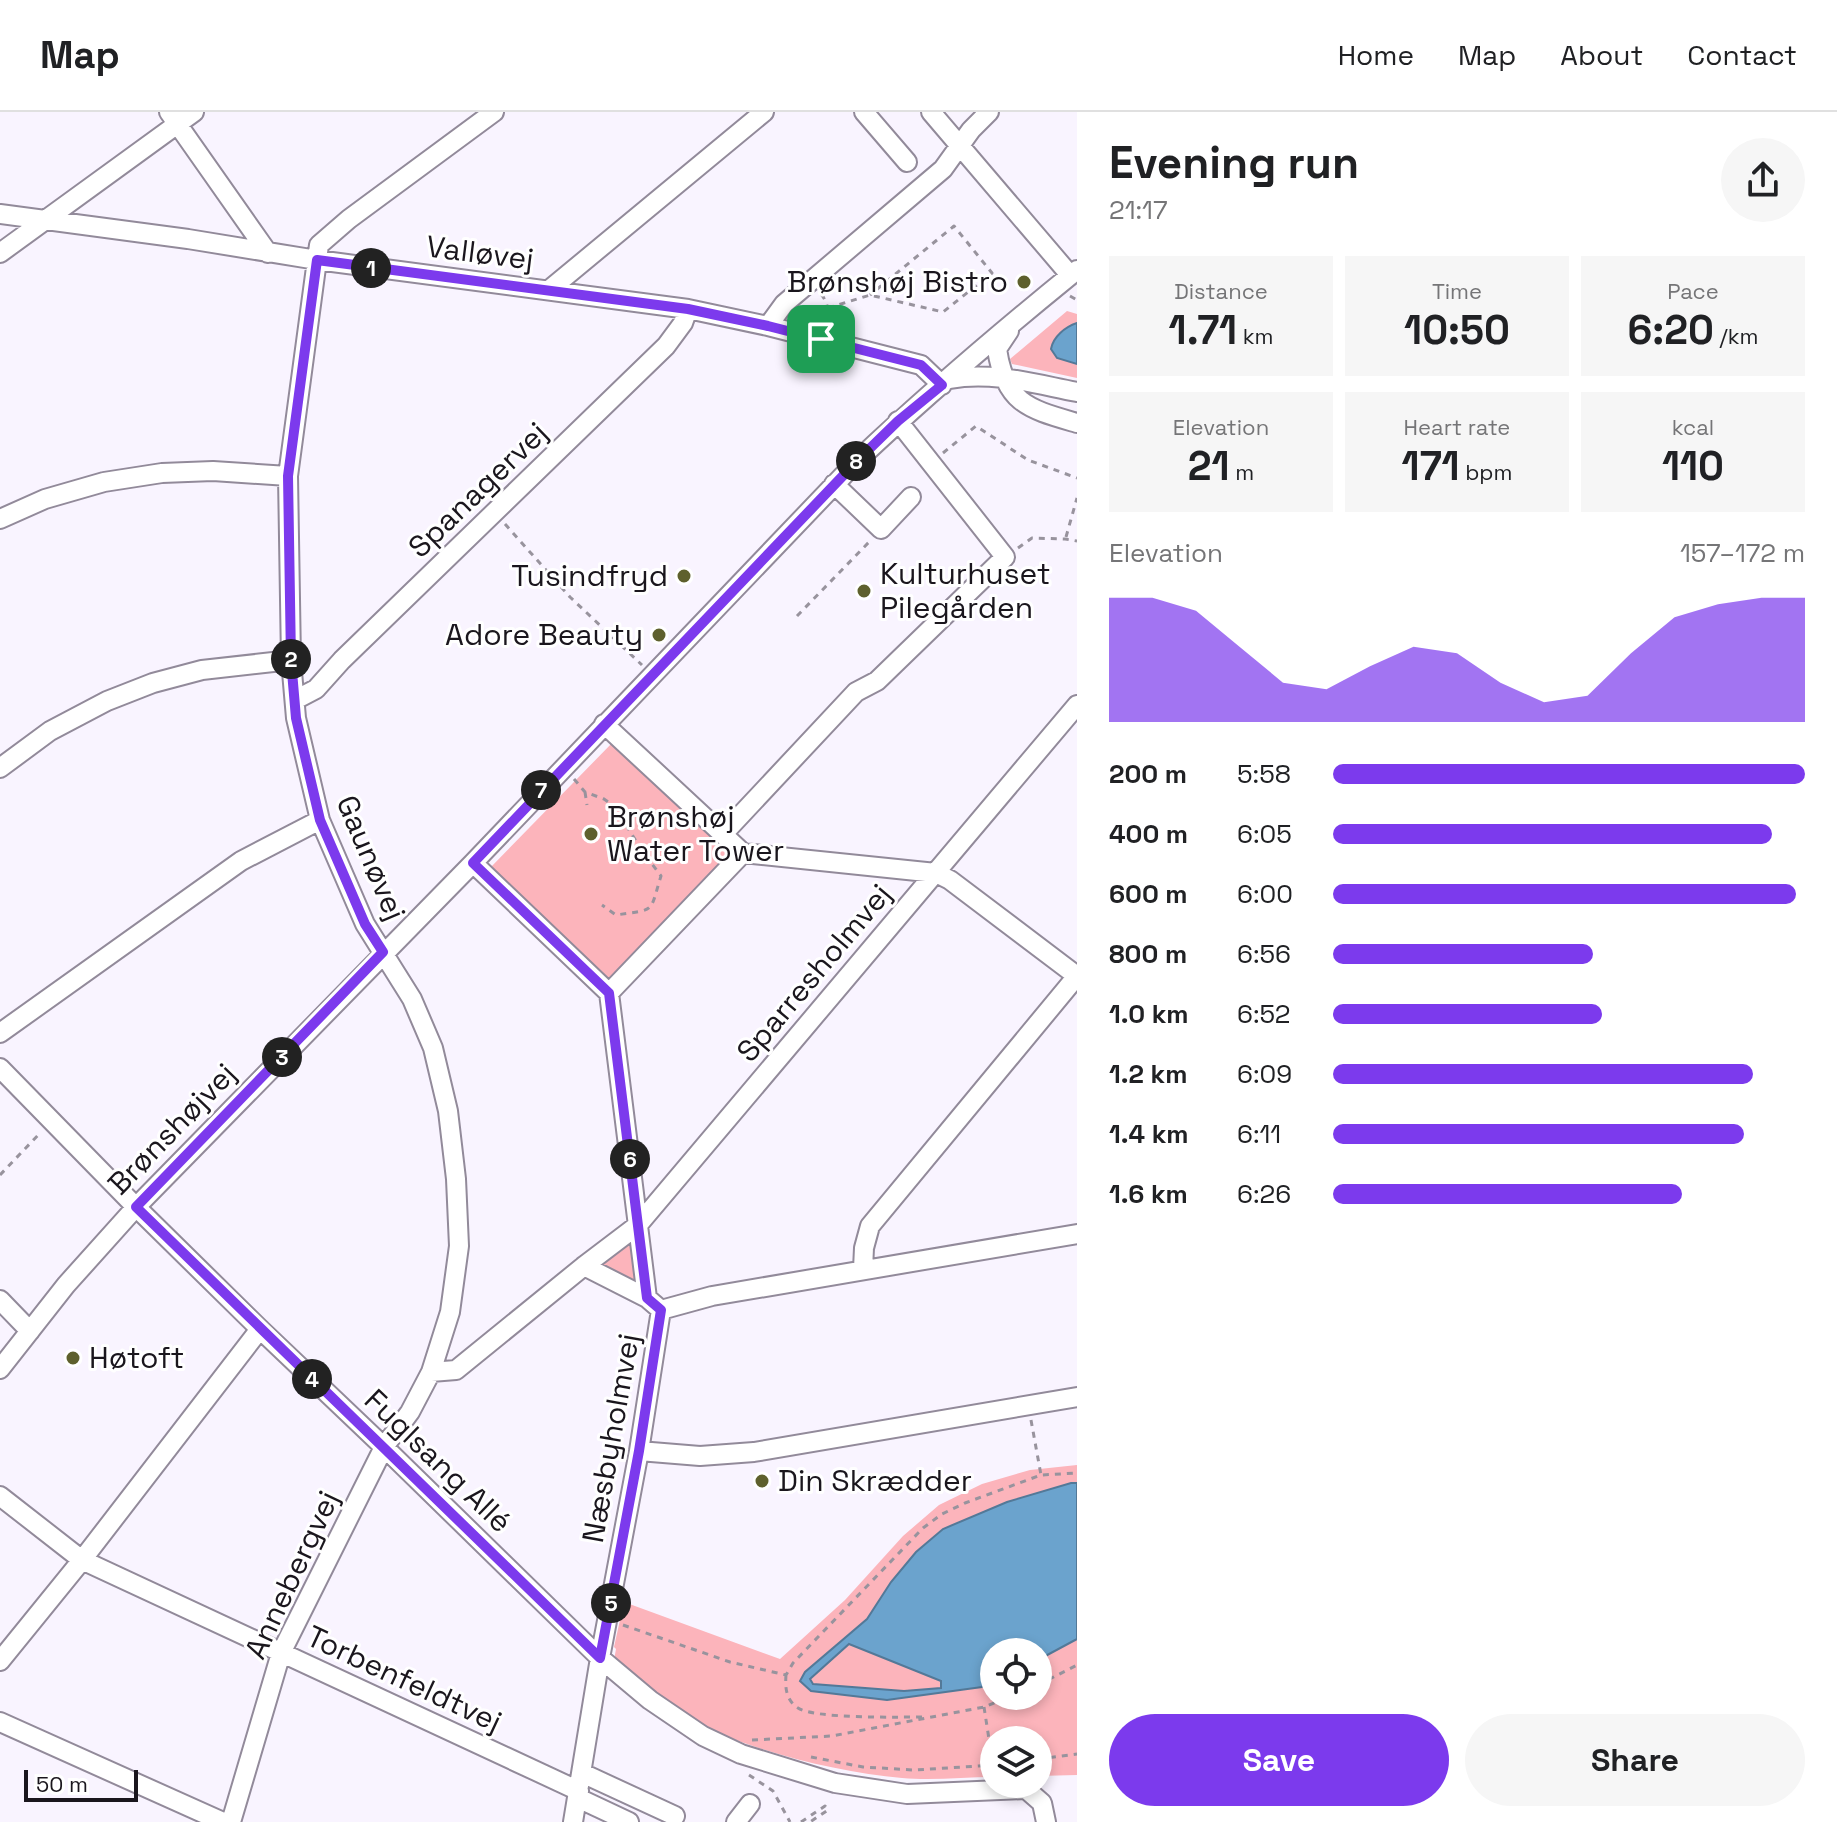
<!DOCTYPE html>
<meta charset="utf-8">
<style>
:root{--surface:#fff;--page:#f6f6f6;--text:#202124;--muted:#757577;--line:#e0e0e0;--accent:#7c3aed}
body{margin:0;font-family:"Space Grotesk",sans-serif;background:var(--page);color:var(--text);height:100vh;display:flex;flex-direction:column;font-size:30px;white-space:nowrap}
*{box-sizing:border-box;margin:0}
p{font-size:26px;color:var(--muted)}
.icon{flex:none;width:44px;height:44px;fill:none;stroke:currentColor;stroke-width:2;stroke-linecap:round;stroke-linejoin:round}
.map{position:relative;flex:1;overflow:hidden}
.side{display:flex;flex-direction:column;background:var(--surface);width:760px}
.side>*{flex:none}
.buttons{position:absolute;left:980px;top:1526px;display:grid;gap:16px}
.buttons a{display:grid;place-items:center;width:72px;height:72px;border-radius:50%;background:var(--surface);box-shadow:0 4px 12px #0003;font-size:40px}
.scale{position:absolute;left:24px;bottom:20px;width:114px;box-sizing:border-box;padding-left:8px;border:4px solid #1a161d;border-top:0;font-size:22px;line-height:28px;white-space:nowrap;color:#1a161d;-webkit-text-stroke:6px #fff;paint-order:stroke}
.pin{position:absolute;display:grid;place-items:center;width:68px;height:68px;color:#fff;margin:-34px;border-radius:16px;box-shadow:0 4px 12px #0006}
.km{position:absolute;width:40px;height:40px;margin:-20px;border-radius:50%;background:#222;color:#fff;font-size:22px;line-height:40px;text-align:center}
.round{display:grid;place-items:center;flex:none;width:84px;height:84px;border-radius:42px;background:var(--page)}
.summary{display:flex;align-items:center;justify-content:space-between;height:136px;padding:0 32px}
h1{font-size:44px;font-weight:700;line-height:60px}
.stats{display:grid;grid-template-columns:repeat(3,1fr);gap:12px;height:136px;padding:8px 32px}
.stats div{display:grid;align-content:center;border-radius:0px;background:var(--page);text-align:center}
.stats b{font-size:40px;font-weight:700}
.stats small{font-size:22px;font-weight:400}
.stats p{font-size:22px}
.chart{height:224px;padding:16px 32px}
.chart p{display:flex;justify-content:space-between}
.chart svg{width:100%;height:144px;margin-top:8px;fill:var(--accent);opacity:.7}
.action{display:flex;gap:16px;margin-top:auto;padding:16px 32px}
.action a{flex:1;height:92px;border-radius:48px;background:var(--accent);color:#fff;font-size:32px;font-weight:700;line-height:92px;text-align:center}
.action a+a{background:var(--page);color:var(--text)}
ul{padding:0 32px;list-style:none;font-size:26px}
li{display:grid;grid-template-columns:128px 96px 1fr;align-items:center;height:60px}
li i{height:20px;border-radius:10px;background:var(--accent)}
header{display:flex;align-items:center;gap:48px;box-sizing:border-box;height:112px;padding:0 40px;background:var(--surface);border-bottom:2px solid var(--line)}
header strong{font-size:38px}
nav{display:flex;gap:44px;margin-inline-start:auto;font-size:28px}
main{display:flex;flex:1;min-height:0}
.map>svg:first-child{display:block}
.green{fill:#fcb4bb;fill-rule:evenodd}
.water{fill:#6ba3cd;stroke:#537998;stroke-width:2;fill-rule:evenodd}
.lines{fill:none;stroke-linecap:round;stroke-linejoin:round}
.minor-casing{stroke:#928a9a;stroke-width:22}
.path{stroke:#98939d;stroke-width:3;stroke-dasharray:6 6;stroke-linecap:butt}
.minor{stroke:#fff;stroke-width:18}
.route-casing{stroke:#fff;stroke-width:16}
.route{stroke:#7c3aed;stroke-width:10}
.poi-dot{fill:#5e602d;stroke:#fff;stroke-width:3}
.labels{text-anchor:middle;stroke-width:6;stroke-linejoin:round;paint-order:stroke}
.street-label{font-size:30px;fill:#1a161d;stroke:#fff}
.poi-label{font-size:30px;fill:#1a161d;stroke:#fff;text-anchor:start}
</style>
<header>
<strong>Map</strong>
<nav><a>Home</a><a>Map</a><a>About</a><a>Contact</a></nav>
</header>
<main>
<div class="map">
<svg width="1077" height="1710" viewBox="0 0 1077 1710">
<rect width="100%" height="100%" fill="#f9f4ff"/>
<path class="green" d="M1067,199L1077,202V266L1012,252L1010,247Z
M614,629L731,742L611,869L491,755Z
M631,1128L638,1171L634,1172L600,1155L601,1150Z
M1077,1353V1663L1038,1664V1628H994V1665C964,1665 932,1669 902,1666C845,1661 772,1644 719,1621C681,1604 647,1574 614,1548L616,1537L614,1535L624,1490L780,1547L845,1488L903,1424L939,1393L982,1372L1030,1358ZM994,1540H1038V1584H994Z"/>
<path class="water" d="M1077,211V252L1057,246L1051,237C1053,225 1065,215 1077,211Z
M1071,1371H1077V1527L1038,1548V1540H994V1569L982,1575L887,1588L811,1579L800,1569L805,1560L867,1507L891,1470L916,1440L943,1417L1007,1390ZM849,1532L941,1569V1576L904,1579L813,1572L810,1567Z"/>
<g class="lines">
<defs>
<path id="minor" d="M169,0L268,141
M864,0L907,50
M931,0L1070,163
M0,102L188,127L317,148L688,197L768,214L921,253L942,273
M0,141L194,0
M549,178L764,0
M768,214L784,192L943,57L971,18L989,0
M1009,219L997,237C1005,292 1029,297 1077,311
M950,267C992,259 1035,272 1077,280
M834,372L881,417L911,385
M0,407L45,387L104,370L162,361L213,359L288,364
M295,588L316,577L342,548L666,234L683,211L688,197
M604,612L743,741L936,761L950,768L1077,864
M0,656L50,619L107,589L153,571L202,558L291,548
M723,722L856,580L877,569L1005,445L898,309
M473,751L609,881L647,1186L661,1198L639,1339L600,1546L573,1710
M609,881L743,741
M0,921L241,749L320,708
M0,956L136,1095L260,1217L384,1335L600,1546L650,1588L703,1624L741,1642L835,1671L907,1682L1026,1677L1042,1691L1046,1710
M584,1154L647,1186
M863,1157L864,1136L870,1114L1077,864
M0,1188L30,1219
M661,1198L712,1184L1077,1122
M0,1257L66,1173L136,1095L473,751L859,347C929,281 1003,218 1077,158
M431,1260L456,1258L584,1154L638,1113L1077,593
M639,1339L700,1344L754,1340L1077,1285
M0,1384L82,1448L579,1679
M0,1549L82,1448L260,1217
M0,1610L223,1710
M582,1661L675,1704
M578,1686L629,1710
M231,1710L281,1541L384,1335L410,1300L431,1260L450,1200L459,1134L456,1067L448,999L433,936L412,887L365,812L320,708L296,606L291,548L288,364L319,133L349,107L494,0
M736,1710L750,1692"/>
</defs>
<use href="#minor" class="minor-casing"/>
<path class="path" d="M821,182C829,192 829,201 826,212
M1070,184L1077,188
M828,196L870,183L943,200L992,161L954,114L870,183
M943,341L976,314L1028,348L1077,366
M505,412L570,485L642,553
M1066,425L1077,386
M1018,436L1032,426L1065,427L1077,429
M797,504L871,428
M574,667L585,680L604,687L614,694L643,740L661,764C649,802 657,797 616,803L602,793
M585,680L587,693
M0,1063L41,1020
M1031,1308L1041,1363
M623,1513L730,1550L786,1563L793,1551L923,1416L942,1402L965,1391L1041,1363L1077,1361
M786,1563C785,1576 786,1588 798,1596C815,1607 899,1605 923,1605
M1038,1573L1077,1553
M984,1595L993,1653
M752,1628L832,1624L984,1595L1012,1584
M811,1645L863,1655L914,1658L994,1653
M1038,1647L1077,1642
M749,1663L773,1679L790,1710
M801,1710L825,1694L828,1698L810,1710"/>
<use href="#minor" class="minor"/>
</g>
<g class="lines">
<defs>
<path id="route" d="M317,148L688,197L768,214L921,253L942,273L898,309L859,347L473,751L609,881L647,1186L661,1198L639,1339L600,1546L136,1095L383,840L365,812L320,708L296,606L291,548L288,364Z"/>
</defs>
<use href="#route" class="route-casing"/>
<use href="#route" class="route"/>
</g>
<g class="poi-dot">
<circle cx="1024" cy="170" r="8"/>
<circle cx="684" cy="464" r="8"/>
<circle cx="864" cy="479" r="8"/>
<circle cx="659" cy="523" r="8"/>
<circle cx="591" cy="722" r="8"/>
<circle cx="73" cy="1246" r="8"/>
<circle cx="762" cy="1369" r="8"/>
</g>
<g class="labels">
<g class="street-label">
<text transform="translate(480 141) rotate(7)" y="10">Valløvej</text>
<text transform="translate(478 378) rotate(-44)" y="10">Spanagervej</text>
<text transform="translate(371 746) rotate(67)" y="10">Gaunøvej</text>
<text transform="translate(814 861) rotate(-50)" y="10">Sparresholmvej</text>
<text transform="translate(172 1017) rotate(-46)" y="10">Brønshøjvej</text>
<text transform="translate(611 1326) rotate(-80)" y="10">Næsbyholmvej</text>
<text transform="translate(438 1349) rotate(44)" y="10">Fuglsang Allé</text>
<text transform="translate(292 1463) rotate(-65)" y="10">Annebergvej</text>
<text transform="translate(404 1567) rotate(25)" y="10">Torbenfeldtvej</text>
</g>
<g class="poi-label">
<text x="1008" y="180" text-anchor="end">Brønshøj Bistro</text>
<text x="880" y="472">Kulturhuset<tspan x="880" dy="34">Pilegården</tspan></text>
<text x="668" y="474" text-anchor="end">Tusindfryd</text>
<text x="643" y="533" text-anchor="end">Adore Beauty</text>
<text x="607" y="715">Brønshøj<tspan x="607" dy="34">Water Tower</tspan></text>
<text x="89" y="1256">Høtoft</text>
<text x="778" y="1379">Din Skrædder</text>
</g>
</g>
</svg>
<div class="buttons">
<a><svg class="icon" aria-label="locate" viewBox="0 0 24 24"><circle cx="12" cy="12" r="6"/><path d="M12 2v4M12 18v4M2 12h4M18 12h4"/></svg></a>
<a><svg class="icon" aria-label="layers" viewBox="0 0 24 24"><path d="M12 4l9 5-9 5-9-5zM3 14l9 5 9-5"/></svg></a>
</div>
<div class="scale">50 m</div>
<div class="pin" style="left:821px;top:227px;background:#1e9e55"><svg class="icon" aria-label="arrive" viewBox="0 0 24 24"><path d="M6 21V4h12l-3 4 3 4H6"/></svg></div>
<b class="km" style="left:371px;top:156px">1</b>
<b class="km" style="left:291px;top:547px">2</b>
<b class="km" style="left:282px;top:945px">3</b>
<b class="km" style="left:312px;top:1267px">4</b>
<b class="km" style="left:611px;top:1491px">5</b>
<b class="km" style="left:630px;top:1047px">6</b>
<b class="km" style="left:541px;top:678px">7</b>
<b class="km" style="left:856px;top:349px">8</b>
</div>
<section class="side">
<div class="summary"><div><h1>Evening run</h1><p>21:17</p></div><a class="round"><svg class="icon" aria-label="share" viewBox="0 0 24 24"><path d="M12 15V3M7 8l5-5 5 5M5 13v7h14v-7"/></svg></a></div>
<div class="stats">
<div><p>Distance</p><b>1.71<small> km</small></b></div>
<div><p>Time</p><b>10:50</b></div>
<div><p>Pace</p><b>6:20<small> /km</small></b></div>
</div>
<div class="stats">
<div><p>Elevation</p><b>21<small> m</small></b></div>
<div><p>Heart rate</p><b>171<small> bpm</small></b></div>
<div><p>kcal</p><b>110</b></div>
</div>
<div class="chart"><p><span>Elevation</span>157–172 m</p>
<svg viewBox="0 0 160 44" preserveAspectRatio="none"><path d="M0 44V6L10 6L20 10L30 21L40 32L50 34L60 27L70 21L80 23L90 32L100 38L110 36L120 23L130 12L140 8L150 6L160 6V44z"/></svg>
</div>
<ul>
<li><b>200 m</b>5:58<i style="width:100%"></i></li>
<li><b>400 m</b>6:05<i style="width:93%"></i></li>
<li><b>600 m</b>6:00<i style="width:98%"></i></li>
<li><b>800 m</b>6:56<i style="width:55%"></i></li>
<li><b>1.0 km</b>6:52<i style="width:57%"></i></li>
<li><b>1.2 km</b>6:09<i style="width:89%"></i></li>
<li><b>1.4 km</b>6:11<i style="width:87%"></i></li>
<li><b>1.6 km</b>6:26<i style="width:74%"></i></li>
</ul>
<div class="action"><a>Save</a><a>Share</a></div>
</section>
</main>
